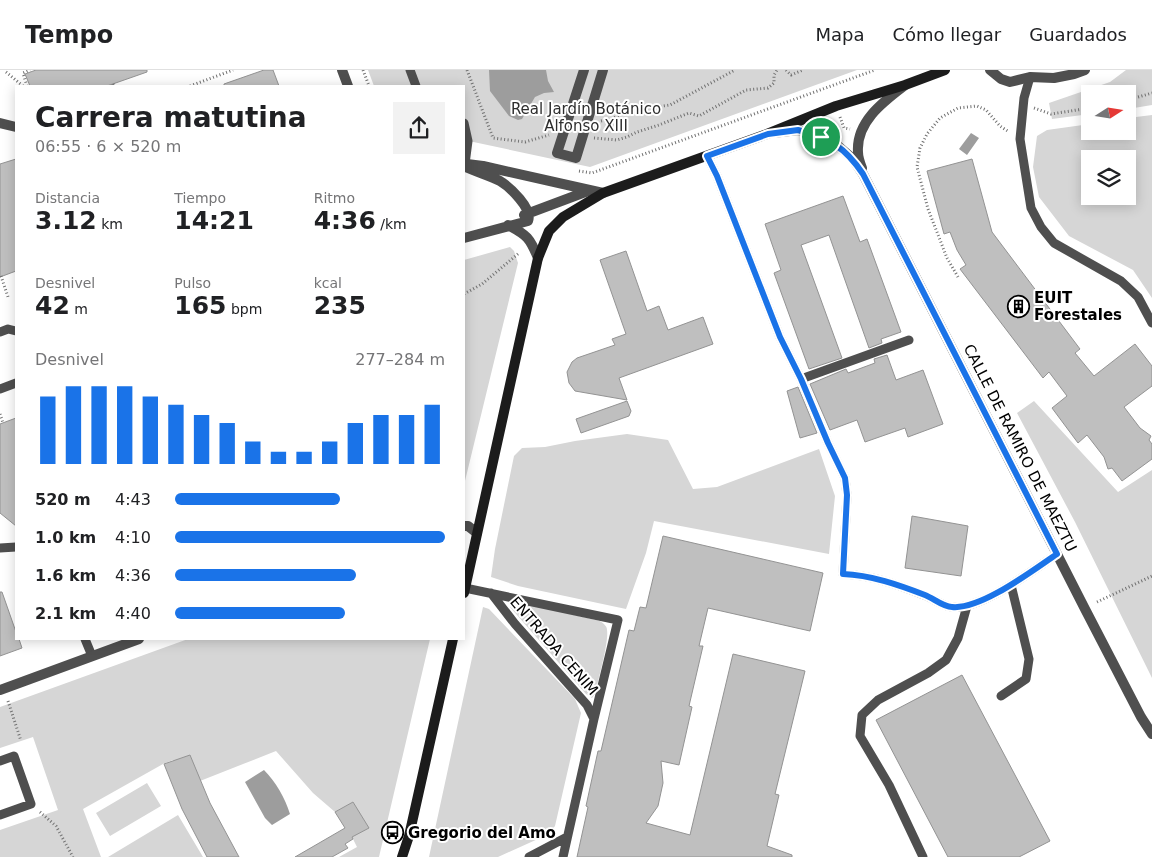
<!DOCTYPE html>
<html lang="es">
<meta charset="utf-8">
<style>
:root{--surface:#fff;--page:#f2f2f2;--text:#202124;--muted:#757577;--line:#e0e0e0;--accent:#1a73e8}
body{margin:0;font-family:"DejaVu Sans",sans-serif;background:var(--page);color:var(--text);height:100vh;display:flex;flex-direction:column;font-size:19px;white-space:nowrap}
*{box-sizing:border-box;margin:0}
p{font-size:16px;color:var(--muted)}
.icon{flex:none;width:28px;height:28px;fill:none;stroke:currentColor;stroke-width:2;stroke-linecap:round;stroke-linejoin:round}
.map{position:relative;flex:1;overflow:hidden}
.side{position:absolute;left:15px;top:15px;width:450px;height:555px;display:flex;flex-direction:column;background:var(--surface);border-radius:0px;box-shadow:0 2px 12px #0003}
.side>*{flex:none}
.needle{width:32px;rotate:78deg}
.controls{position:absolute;left:1081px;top:15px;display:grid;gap:10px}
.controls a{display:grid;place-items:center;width:55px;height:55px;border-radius:0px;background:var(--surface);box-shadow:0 2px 12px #0003;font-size:25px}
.pin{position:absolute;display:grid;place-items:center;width:42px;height:42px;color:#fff;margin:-21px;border:2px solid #fff;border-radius:50%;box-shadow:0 1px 5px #0007}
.round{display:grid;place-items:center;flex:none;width:52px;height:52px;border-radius:0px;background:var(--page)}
.head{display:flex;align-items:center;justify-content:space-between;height:85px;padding:0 20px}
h1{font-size:28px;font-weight:700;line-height:38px}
.figures{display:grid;grid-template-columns:repeat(3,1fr);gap:8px;height:85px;padding:5px 20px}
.figures div{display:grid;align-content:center}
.figures b{font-size:25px;font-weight:700}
.figures small{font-size:14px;font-weight:400}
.figures p{font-size:14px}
.chart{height:140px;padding:10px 20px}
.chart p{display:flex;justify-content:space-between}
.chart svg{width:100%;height:90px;margin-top:5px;stroke:var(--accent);stroke-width:6}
ul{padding:0 20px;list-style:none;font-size:16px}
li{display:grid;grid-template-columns:80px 60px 1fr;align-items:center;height:38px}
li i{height:12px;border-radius:6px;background:var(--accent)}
header{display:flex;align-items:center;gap:30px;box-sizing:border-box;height:70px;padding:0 25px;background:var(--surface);border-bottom:1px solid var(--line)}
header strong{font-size:24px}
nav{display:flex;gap:28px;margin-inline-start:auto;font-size:18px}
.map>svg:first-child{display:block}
.green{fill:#d6d6d6;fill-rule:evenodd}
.water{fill:#9d9d9d}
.building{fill:#bfbfbf;stroke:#939393}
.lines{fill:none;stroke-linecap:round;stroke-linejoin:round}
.path{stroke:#717171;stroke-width:3;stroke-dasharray:1 2.5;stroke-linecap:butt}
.lane{stroke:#4f4f4f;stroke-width:9}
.street{stroke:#4f4f4f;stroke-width:10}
.secondary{stroke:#1c1c1c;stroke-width:10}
.route-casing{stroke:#fff;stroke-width:10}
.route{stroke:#1a73e8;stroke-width:6}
.labels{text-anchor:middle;stroke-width:4;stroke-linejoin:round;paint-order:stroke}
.park-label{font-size:15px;fill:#2d2d2d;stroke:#fff}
.poi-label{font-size:15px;font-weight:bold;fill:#000;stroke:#fff;text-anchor:start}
.street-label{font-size:15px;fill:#000;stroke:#fff}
</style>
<header>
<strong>Tempo</strong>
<nav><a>Mapa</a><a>Cómo llegar</a><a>Guardados</a></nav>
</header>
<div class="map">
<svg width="1152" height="787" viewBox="0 0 1152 787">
<rect width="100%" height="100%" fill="#fff"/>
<path class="green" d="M368,0H857L590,97L464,70V16H374Z
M1126,0H1152V35L1128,39V24H1090V44L1052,49L1049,33L1110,12Z
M1152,45V228L1133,200L1069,166L1039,127L1033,97L1037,66L1047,60L1090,54V61H1128V48ZM1090,89H1128V126H1090Z
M510,177L514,181L518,193L464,415V190Z
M1034,331L1118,422L1152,400V608L1075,452L1017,343Z
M627,364L668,370L693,419L717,417L819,379L835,426L829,484L654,451L646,483L626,539L518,516L491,507L495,479L514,386L522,378L545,377L575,371Z
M515,531L600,551C604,554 607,556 607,560C609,572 598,610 595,624L592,628L586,624L510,537Z
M483,537L489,539L575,629L581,643L555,756L549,764L498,787H429Z
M188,569H430L379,787H339L357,777L352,767L368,757L353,732L335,742L313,723L276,681L200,711L173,690L163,694L83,739L101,787H0V760L58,740L33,667L0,678V637Z
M147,713L161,736L110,766L96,743Z
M178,745L203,787H108Z"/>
<path class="water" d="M489,0H546L548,11L554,22L544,23L535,27L522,49L518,50L509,46L490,21Z
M971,63L979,68L967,85L959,79Z
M264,700C276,712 285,728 290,744L272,755L265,748L245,712Z"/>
<path class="building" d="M36,0H147V2L107,16H30L25,4Z
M264,0H273L279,16H224V14Z
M16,89V201L0,207V94Z
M972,89L992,162L1080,279L1075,283L1094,306L1135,274L1152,296V316L1124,337L1140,358L1151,366L1149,370L1152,374V389L1122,411L1112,398L1108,399L1104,387L1087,365L1078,373L1052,338L1067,326L1049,302L1043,308L960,199L966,195L957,180L950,162L944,164L927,101Z
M843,126L860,172L867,169L901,262L881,269L882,273L869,278L829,165L801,175L842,288L809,299L774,203L781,200L765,154Z
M626,181L647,241L659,236L668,260L703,247L713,274L619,308L627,330L575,321L569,313L567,302L572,292L577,288L615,275L612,269L626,264L600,190Z
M887,285L896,310L923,300L943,354L908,367L905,358L865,372L857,350L830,360L810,314L846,299L848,303L875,293L874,289Z
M798,317L817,363L800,368L787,321Z
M627,331L631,341L629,346L581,363L576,349Z
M16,348V456L0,443V354Z
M912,446L968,456L961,506L905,498Z
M663,466L823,503L810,561L708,538L699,576H703L689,636L692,637L679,695L661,691L663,713L658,736L646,753L690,765L733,584L805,601L775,724L779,725L767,776L792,785V787H577L588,737L586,736L598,681H601L629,560L634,561L640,537L646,538Z
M0,522H2L16,562V569H19L22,578L0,586Z
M962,605L1050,771L1019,787H948L876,650Z
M190,685L210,733L239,787H207L182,739L164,694Z
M353,732L369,758L352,767L353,769L345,774L348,778L332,787H295L345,758L335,742Z"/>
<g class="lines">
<path class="path" d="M363,0L369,16
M467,0L493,68L525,72L549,65
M786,0L791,5L803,0
M6,2L23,16
M113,14L114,16
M27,16L23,3L30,0
M190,16L233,0
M1128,30L1152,23
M1034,38L1051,44L1090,38
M840,47L844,58L850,59
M601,51L614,48L631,37H656L670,35L735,0
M594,68L617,70L627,67L637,62L659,55L689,43L699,46L746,20L768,18L774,13V5L777,0
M579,101L592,103L875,0
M1,206L8,227
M958,207L947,188L928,139L917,97L920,78L927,64L940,48L958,38L977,36L986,40L1000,56L1009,62
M464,224L482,214L519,183
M0,344L3,353
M1097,532L1152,506
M8,631L21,671
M40,742L56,756L73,787"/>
<path class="lane" d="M410,0L416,16
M1030,7L1024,28L1020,69L1031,138L1041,157L1054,173L1121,211L1138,227L1152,253
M464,53L468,71L465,94
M707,86L717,106L780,267L801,309L828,373L845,408L847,425L843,504C871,505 899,515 924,525C933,528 943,537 952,537C981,540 1033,500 1057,484
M0,262L8,259L16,261
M801,309L909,270
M0,319L16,313
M0,478L16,477
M465,518L618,550L594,649L563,787
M491,523L515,554L587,635L594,649
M85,569L92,586
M1001,626L1026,609L1029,589L1011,515
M0,691L14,686L31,734L0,745
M529,787L567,767
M923,787L889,715L860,666L862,645L878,630L928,603L946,590L958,568L967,536"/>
<path class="street" d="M342,0L348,16
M584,0L557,83L576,88L603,0
M990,0L1001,9L1010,12L1030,7L1054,8L1074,4L1085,0
M0,53L16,57
M773,63L798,60L821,67L838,76L852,88L863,104L1085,539L1141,647L1152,664
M467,94L483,96L603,123
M464,96C476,102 488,105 500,111C510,117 533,139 528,151L464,168
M862,98C860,93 858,87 858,82C856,52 883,32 904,16
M524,145L588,121
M508,155C527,165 530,168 538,188
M464,456H468L477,463
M0,620L139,569"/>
<path class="secondary" d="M464,523L538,188L549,161L563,147L603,123L767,64L836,36L905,15L945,0
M402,787L409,766L453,569"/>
</g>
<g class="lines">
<defs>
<path id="route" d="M798,60C830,69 844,76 863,104L1057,484C1033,500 981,540 952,537C943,537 933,528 925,525C899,515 871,505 843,504L847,425L845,408L828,373L801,309L780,267L717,106L707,86L768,64Z"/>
</defs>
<use href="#route" class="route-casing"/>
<use href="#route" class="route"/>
</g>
<defs>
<symbol id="building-ring" viewBox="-11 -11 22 22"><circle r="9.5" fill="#fff" stroke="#000" stroke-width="1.5"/><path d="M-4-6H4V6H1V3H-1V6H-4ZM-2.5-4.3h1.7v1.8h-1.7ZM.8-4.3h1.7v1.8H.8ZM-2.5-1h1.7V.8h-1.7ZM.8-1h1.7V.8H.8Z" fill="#000"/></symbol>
<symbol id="bus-ring" viewBox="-11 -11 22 22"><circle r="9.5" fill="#fff" stroke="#000" stroke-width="1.5"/><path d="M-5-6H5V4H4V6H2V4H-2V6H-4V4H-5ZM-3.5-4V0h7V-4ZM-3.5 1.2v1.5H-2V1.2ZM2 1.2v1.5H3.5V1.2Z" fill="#000"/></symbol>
</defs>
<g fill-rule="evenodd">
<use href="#building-ring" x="1006" y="224" width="25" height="25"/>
<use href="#bus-ring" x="380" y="750" width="25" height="25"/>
</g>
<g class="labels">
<g class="park-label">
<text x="586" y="44">Real Jardín Botánico<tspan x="586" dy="17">Alfonso XIII</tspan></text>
</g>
<g class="poi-label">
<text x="1034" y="233">EUIT<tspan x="1034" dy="17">Forestales</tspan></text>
<text x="408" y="768">Gregorio del Amo</text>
</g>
<g class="street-label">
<text transform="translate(1020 378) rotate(63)" y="5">CALLE DE RAMIRO DE MAEZTU</text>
<text transform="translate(554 576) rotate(49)" y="5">ENTRADA CENIM</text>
</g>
</g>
</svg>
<div class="controls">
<a><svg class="needle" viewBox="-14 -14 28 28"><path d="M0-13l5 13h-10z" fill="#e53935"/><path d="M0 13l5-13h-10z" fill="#757577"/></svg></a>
<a><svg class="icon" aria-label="layers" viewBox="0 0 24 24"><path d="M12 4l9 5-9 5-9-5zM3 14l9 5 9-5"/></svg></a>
</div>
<div class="pin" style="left:821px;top:67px;background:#1e9e55"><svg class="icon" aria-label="arrive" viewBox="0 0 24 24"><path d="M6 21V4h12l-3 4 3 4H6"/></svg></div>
<section class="side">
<div class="head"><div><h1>Carrera matutina</h1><p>06:55 · 6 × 520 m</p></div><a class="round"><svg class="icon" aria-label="share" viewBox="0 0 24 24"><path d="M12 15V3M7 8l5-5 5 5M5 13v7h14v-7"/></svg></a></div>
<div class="figures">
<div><p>Distancia</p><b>3.12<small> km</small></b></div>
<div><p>Tiempo</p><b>14:21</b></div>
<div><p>Ritmo</p><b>4:36<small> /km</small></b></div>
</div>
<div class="figures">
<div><p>Desnivel</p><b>42<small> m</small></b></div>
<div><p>Pulso</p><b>165<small> bpm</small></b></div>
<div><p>kcal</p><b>235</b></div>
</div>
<div class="chart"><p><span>Desnivel</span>277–284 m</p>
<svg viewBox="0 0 160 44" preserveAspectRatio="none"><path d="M5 44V11M15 44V6M25 44V6M35 44V6M45 44V11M55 44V15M65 44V20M75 44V24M85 44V33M95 44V38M105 44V38M115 44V33M125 44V24M135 44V20M145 44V20M155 44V15"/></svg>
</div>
<ul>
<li><b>520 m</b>4:43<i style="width:61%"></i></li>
<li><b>1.0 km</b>4:10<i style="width:100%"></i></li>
<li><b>1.6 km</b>4:36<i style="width:67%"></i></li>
<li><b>2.1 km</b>4:40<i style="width:63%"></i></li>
</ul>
</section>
</div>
